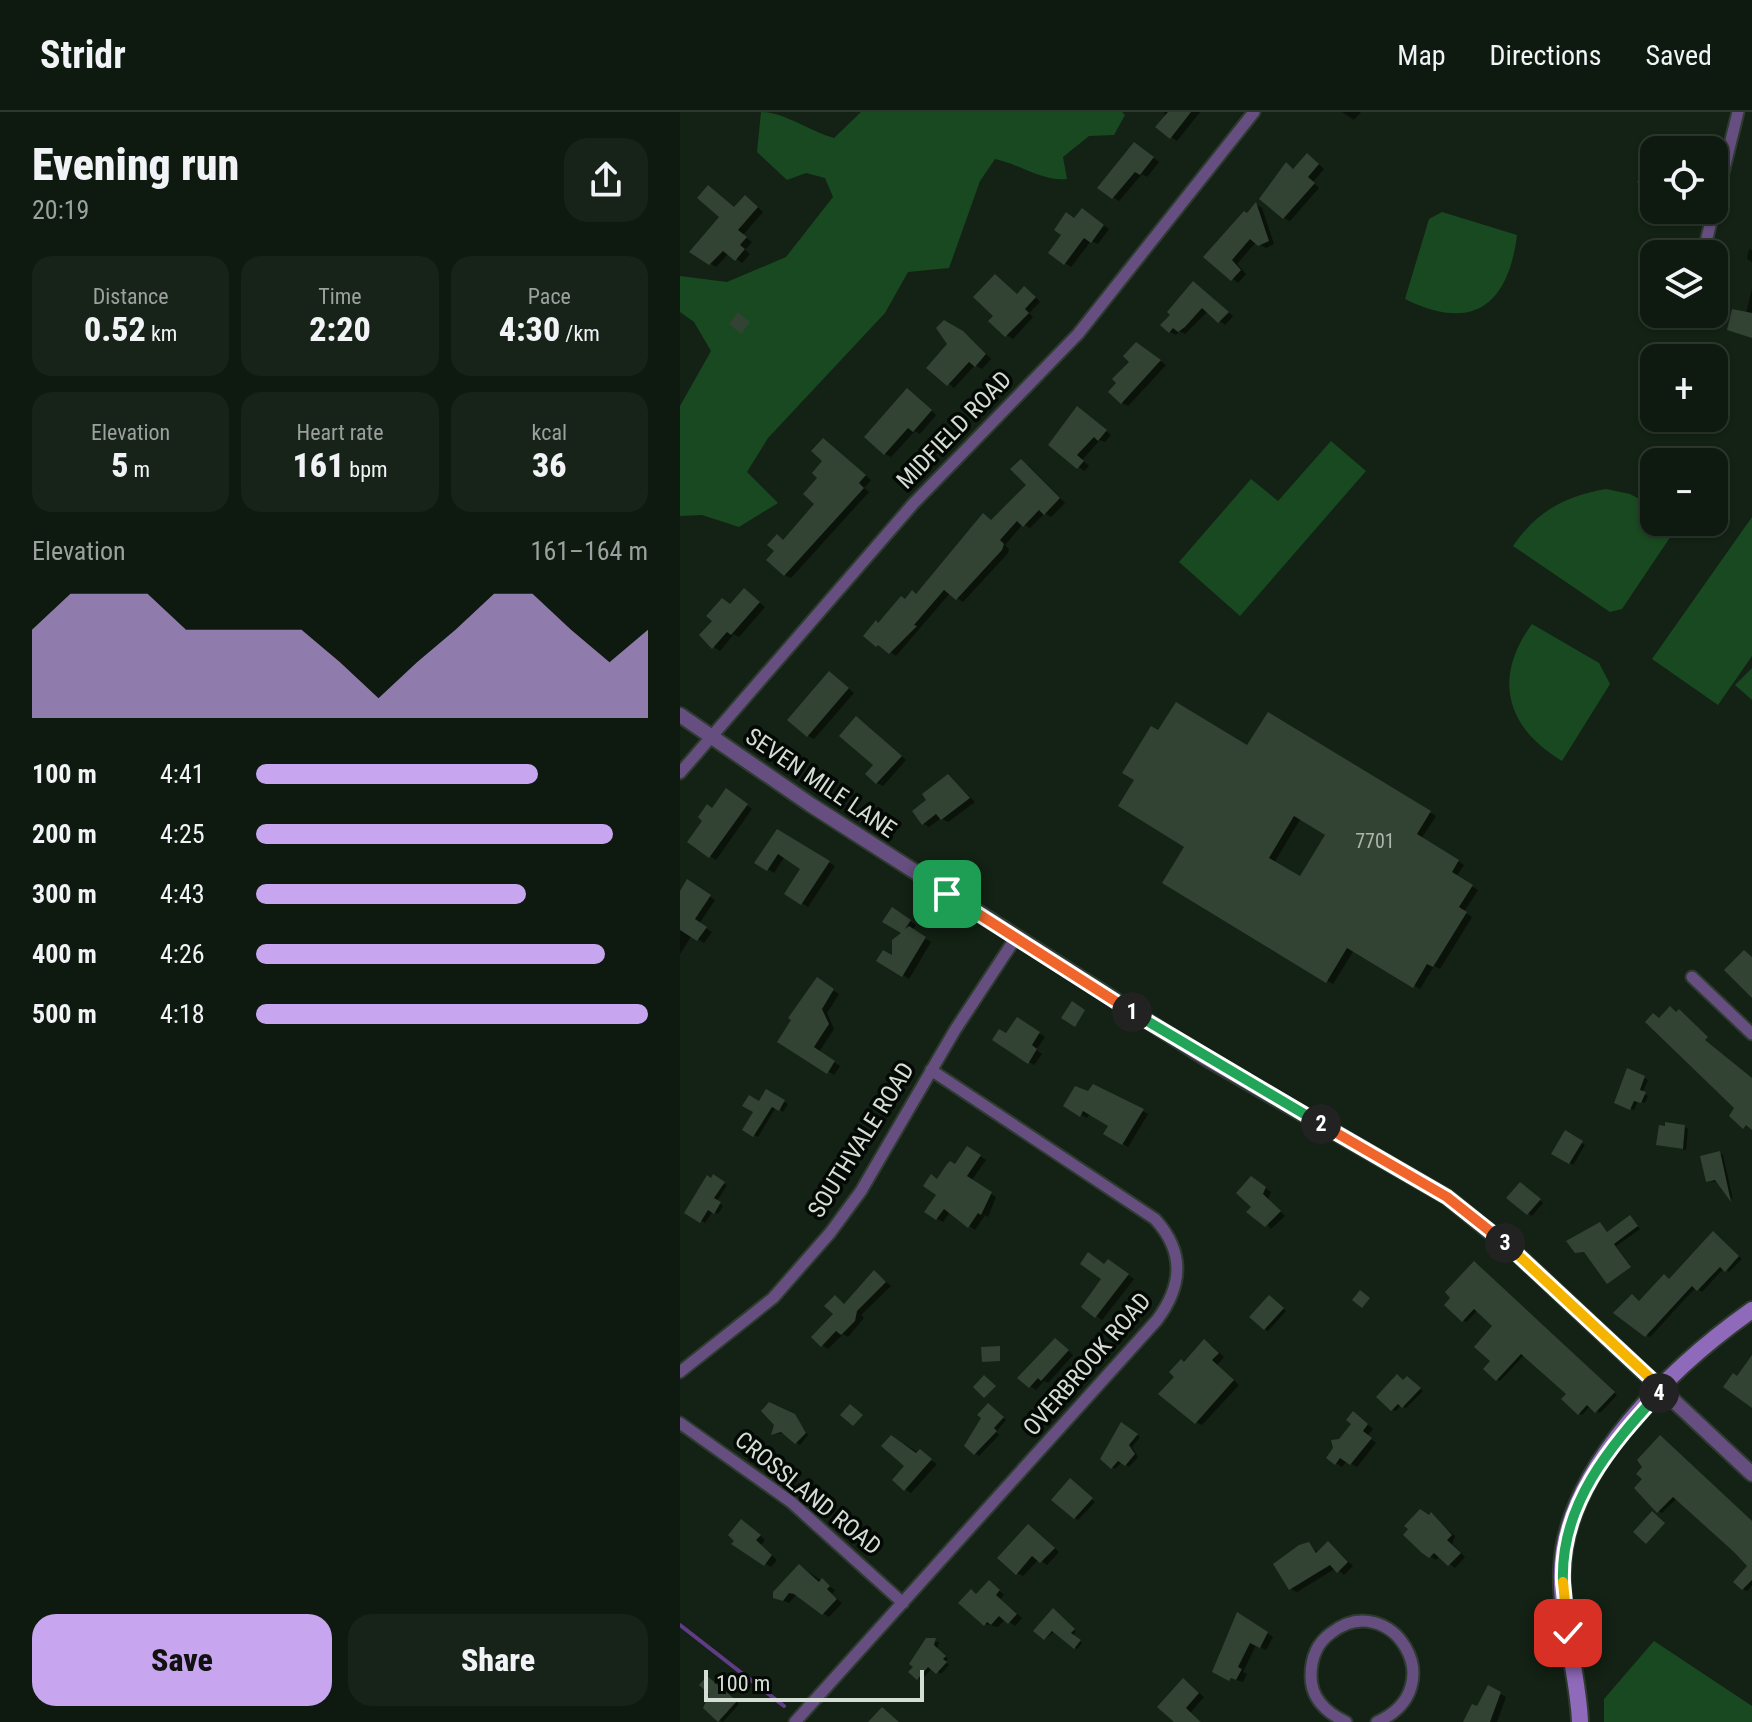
<!DOCTYPE html>
<meta charset="utf-8">
<style>
:root{--surface:#0e1a0f;--page:#172318;--text:#f1f3f6;--muted:#9ba19e;--line:#2e382f;--accent:#c7a6ef}
body{margin:0;font-family:"Roboto Condensed",sans-serif;background:var(--page);color:var(--text);height:100vh;display:flex;flex-direction:column;font-size:30px;white-space:nowrap}
*{box-sizing:border-box;margin:0}
p{font-size:26px;color:var(--muted)}
.icon{flex:none;width:44px;height:44px;fill:none;stroke:currentColor;stroke-width:2;stroke-linecap:round;stroke-linejoin:round}
.map{position:relative;flex:1;overflow:hidden}
.sheet{display:flex;flex-direction:column;background:var(--surface);width:680px}
.sheet>*{flex:none}
.tools{position:absolute;left:960px;top:24px;display:grid;gap:16px}
.tools a{display:grid;place-items:center;width:88px;height:88px;border-radius:16px;background:var(--surface);box-shadow:0 2px 6px #0004,0 0 0 2px var(--line);font-size:40px}
.scale{position:absolute;left:24px;bottom:20px;width:220px;box-sizing:border-box;padding-left:8px;border:4px solid #d5ded5;border-top:0;font-size:22px;line-height:28px;white-space:nowrap;color:#d5ded5;-webkit-text-stroke:6px #040905;paint-order:stroke}
.pin{position:absolute;display:grid;place-items:center;width:68px;height:68px;color:#fff;margin:-34px;border-radius:16px;box-shadow:0 4px 12px #0006}
.km{position:absolute;width:40px;height:40px;margin:-20px;border-radius:50%;background:#222;color:#fff;font-size:22px;line-height:40px;text-align:center}
.round{display:grid;place-items:center;flex:none;width:84px;height:84px;border-radius:24px;background:var(--page)}
.headline{display:flex;align-items:center;justify-content:space-between;height:136px;padding:0 32px}
h1{font-size:44px;font-weight:800;line-height:60px}
.metrics{display:grid;grid-template-columns:repeat(3,1fr);gap:12px;height:136px;padding:8px 32px}
.metrics div{display:grid;align-content:center;border-radius:20px;background:var(--page);text-align:center}
.metrics b{font-size:34px;font-weight:800}
.metrics small{font-size:22px;font-weight:400}
.metrics p{font-size:22px}
.chart{height:224px;padding:16px 32px}
.chart p{display:flex;justify-content:space-between}
.chart svg{width:100%;height:144px;margin-top:8px;fill:var(--accent);opacity:.7}
.action{display:flex;gap:16px;margin-top:auto;padding:16px 32px}
.action a{flex:1;height:92px;border-radius:24px;background:var(--accent);color:#111;font-size:32px;font-weight:800;line-height:92px;text-align:center}
.action a+a{background:var(--page);color:var(--text)}
ul{padding:0 32px;list-style:none;font-size:26px}
li{display:grid;grid-template-columns:128px 96px 1fr;align-items:center;height:60px}
li i{height:20px;border-radius:10px;background:var(--accent)}
header{display:flex;align-items:center;gap:48px;box-sizing:border-box;height:112px;padding:0 40px;background:var(--surface);border-bottom:2px solid var(--line)}
header strong{font-size:38px}
nav{display:flex;gap:44px;margin-inline-start:auto;font-size:28px}
main{display:flex;flex:1;min-height:0}
.map>svg:first-child{display:block}
.green{fill:#194920}
.shadow{fill:#0007;fill-rule:evenodd}
.lines{fill:none;stroke-linecap:round;stroke-linejoin:round}
.stream{stroke:#613c86;stroke-width:4}
.building{fill:#324233;fill-rule:evenodd}
.minor-casing{stroke:#2e3c2f;stroke-width:15}
.tertiary-casing{stroke:#2e3c2f;stroke-width:18}
.secondary-casing{stroke:#2e3c2f;stroke-width:20}
.minor{stroke:#664f80;stroke-width:11}
.tertiary{stroke:#664f80;stroke-width:14}
.secondary{stroke:#906aba;stroke-width:16}
.split-1-casing{stroke:#fff;stroke-width:16}
.split-2-casing{stroke:#fff;stroke-width:16}
.split-3-casing{stroke:#fff;stroke-width:16}
.split-4-casing{stroke:#fff;stroke-width:16}
.split-5-casing{stroke:#fff;stroke-width:16}
.split-6-casing{stroke:#fff;stroke-width:16}
.split-1{stroke:#f0652b;stroke-width:10}
.split-2{stroke:#22a559;stroke-width:10}
.split-3{stroke:#f0652b;stroke-width:10}
.split-4{stroke:#f5b400;stroke-width:10}
.split-5{stroke:#22a559;stroke-width:10}
.split-6{stroke:#f5b400;stroke-width:10}
.labels{text-anchor:middle;stroke-width:7;stroke-linejoin:round;paint-order:stroke}
.number-label{font-size:20px;fill:#acb7ac}
.street-label{font-size:24px;fill:#d5ded5;stroke:#040905}
</style>
<header>
<strong>Stridr</strong>
<nav><a>Map</a><a>Directions</a><a>Saved</a></nav>
</header>
<main>
<section class="sheet">
<div class="headline"><div><h1>Evening run</h1><p>20:19</p></div><a class="round"><svg class="icon" aria-label="share" viewBox="0 0 24 24"><path d="M12 15V3M7 8l5-5 5 5M5 13v7h14v-7"/></svg></a></div>
<div class="metrics">
<div><p>Distance</p><b>0.52<small> km</small></b></div>
<div><p>Time</p><b>2:20</b></div>
<div><p>Pace</p><b>4:30<small> /km</small></b></div>
</div>
<div class="metrics">
<div><p>Elevation</p><b>5<small> m</small></b></div>
<div><p>Heart rate</p><b>161<small> bpm</small></b></div>
<div><p>kcal</p><b>36</b></div>
</div>
<div class="chart"><p><span>Elevation</span>161–164 m</p>
<svg viewBox="0 0 160 44" preserveAspectRatio="none"><path d="M0 44V17L10 6L20 6L30 6L40 17L50 17L60 17L70 17L80 27L90 38L100 27L110 17L120 6L130 6L140 17L150 27L160 17V44z"/></svg>
</div>
<ul>
<li><b>100 m</b>4:41<i style="width:72%"></i></li>
<li><b>200 m</b>4:25<i style="width:91%"></i></li>
<li><b>300 m</b>4:43<i style="width:69%"></i></li>
<li><b>400 m</b>4:26<i style="width:89%"></i></li>
<li><b>500 m</b>4:18<i style="width:100%"></i></li>
</ul>
<div class="action"><a>Save</a><a>Share</a></div>
</section>
<div class="map">
<svg width="1072" height="1610" viewBox="0 0 1072 1610">
<rect width="100%" height="100%" fill="#132214"/>
<path class="green" d="M81,0C104,0 129,19 154,26L181,0H442L445,3L434,23L409,24L383,45L387,67C363,70 339,52 315,47L300,69L269,156L228,160L205,201L88,326L67,360L98,391L59,415L22,403L0,404V294L31,239L14,210L0,200V164L47,170L106,145L153,85L145,66L126,61L107,68L77,40Z
M762,100L837,123C828,195 791,220 725,187L749,107Z
M651,329L686,359L560,504L499,450L571,367L598,389Z
M926,377L950,382L974,395V410H991L997,415L942,497L930,500L833,434C857,399 885,384 926,377Z
M1072,405V544L1038,593L972,547Z
M852,512L919,551L930,572L882,649C825,615 813,565 852,512Z
M1072,556V588L1055,573Z
M974,1529L1072,1594V1610H924V1587Z"/>
<path class="shadow" d="M484,0H520L497,29L491,25Z
M662,0H681L674,8Z
M461,36L479,50L467,65L462,62L439,89L433,85Z
M633,47L644,57L633,70L639,76L610,109L604,106L607,53L615,58Z
M71,89L83,100L63,123L72,130L65,138L70,142L62,151L49,141L36,155L30,151L42,105Z
M577,93L582,96L594,132L586,136L576,130L557,152L566,162L558,171L526,145Z
M408,102L429,117L418,132L411,129L391,155L371,141L395,108Z
M1069,137L1072,138V150L1067,147Z
M513,172L553,204L545,213L528,199L505,222L499,219L496,223L490,220L493,202L489,199Z
M1072,176V225L1066,202Z
M351,180L360,190L349,201L353,205L333,227L327,223L338,184Z
M289,225L311,247L302,257L295,253L274,276L249,255Z
M463,236L486,253L448,294L442,291Z
M233,282L256,303L240,322L235,319L211,345L205,342Z
M403,300L431,323L425,330L420,328L402,348L409,354L404,359L371,332Z
M149,332L191,368L184,376L189,380L111,466L105,463V429L137,392L139,366Z
M347,353L385,391L371,405L365,401L350,416L343,412L325,433L329,437L328,441L283,490L270,481L216,544L186,523L222,486L226,489L237,483L349,373Z
M70,482L85,495L59,525L54,522L40,539L34,535L22,523L51,494Z
M155,565L174,581L134,627L128,624Z
M589,602L756,704L741,727L784,753L776,765L798,778L784,800L792,805L760,857L754,854L740,877L674,838L653,872L485,770L507,734L456,667L479,621L568,636ZM621,706L648,723L620,767L594,751Z
M183,610L226,648L203,674L197,671Z
M268,664L295,690L268,710L261,706L249,715L243,711Z
M52,682L72,697L36,748L30,744L25,709Z
M98,719L155,754L128,795L106,781L123,756L105,744L94,761L77,750Z
M8,770L35,788L19,812L32,820L24,831L12,823L0,842V782Z
M218,801L236,813L232,819L251,830L229,867L199,848L214,846L224,821Z
M137,868L159,882L147,901L154,917L139,940L160,954L154,963L100,929Z
M337,907L365,925L356,938L362,942L354,953L315,927L326,923Z
M964,966L968,968L962,981L968,984L965,991L958,989L954,998L940,992Z
M414,974L468,1002L448,1035L426,1021L430,1013L410,1001L407,1006L386,994L409,982Z
M87,980L108,992L103,1000L96,995L78,1025L64,1017Z
M1005,1015L1008,1017L1006,1038L978,1032Z
M886,1021L905,1033L893,1053L874,1041Z
M288,1036L306,1048L291,1069L316,1085L308,1105L305,1103L295,1118L270,1100L263,1110L246,1100L258,1082V1069L276,1055Z
M1040,1041L1043,1043L1053,1088L1038,1070L1028,1069Z
M571,1067L591,1080L588,1087L605,1104L591,1117L574,1095Z
M44,1072L47,1073L37,1089L43,1094L38,1102L33,1099L25,1111L7,1100Z
M844,1075L863,1091L852,1104L829,1086Z
M950,1105L960,1117L936,1134L950,1153L927,1169L907,1141L896,1139L920,1112L928,1121Z
M1037,1124L1062,1147L1049,1160L1044,1156L1022,1180L1016,1175L970,1225L936,1201L960,1191L990,1169Z
M434,1153L454,1167L422,1208L404,1195L424,1167L425,1154Z
M798,1153L937,1283L920,1301L910,1294L902,1303L899,1301L888,1282L845,1242L820,1269L817,1267L813,1249L815,1213L798,1198L786,1210L783,1208Z
M195,1161L211,1174L181,1203L184,1206L168,1225L163,1222L148,1237L142,1233L165,1194Z
M593,1187L606,1199L588,1219L585,1217Z
M381,1232L393,1243L368,1271L364,1269L356,1278L350,1274Z
M531,1233L544,1245L537,1253L559,1273L522,1313L516,1310L506,1251Z
M731,1268L743,1279L726,1296L721,1293L716,1299L712,1297L724,1270Z
M312,1295L326,1308L316,1320L319,1323L299,1344L286,1333Z
M113,1302L128,1323L120,1333L105,1321L93,1322L96,1312Z
M679,1305L693,1317L687,1324L696,1331L677,1355L667,1349L662,1355L656,1351Z
M442,1313L460,1325L452,1335L458,1345L449,1355L442,1350L435,1357L432,1355Z
M224,1332L257,1352L231,1381L225,1377Z
M965,1367L1072,1411V1473L1067,1479L1063,1477L1070,1454L997,1386L982,1401L979,1399Z
M394,1371L415,1390L398,1408L395,1406Z
M751,1403L775,1424L772,1432L785,1445L775,1456L760,1444L756,1448L750,1444Z
M68,1413L85,1428L81,1433L97,1448L91,1455L54,1431Z
M349,1414L379,1440L367,1453L359,1447L343,1464L337,1461Z
M649,1431L673,1454L664,1463L656,1456L617,1480L611,1477L629,1432L638,1441Z
M120,1454L155,1478L152,1482L162,1491L149,1505L116,1483L109,1491L102,1488Z
M315,1474L324,1483L320,1487L342,1506L335,1514L325,1507L318,1515L305,1512L298,1484Z
M376,1500L396,1519L393,1523L402,1531L397,1537L375,1519L365,1527Z
M558,1503L593,1525L586,1538L576,1533L563,1560L567,1562L563,1570L540,1563Z
M247,1528L259,1530L257,1537L268,1547L265,1550L269,1553L261,1562L252,1556L242,1568L238,1566L242,1541L238,1538Z
M31,1569L59,1592L43,1610L39,1608Z
M509,1572L524,1585L511,1600L521,1610H497Z
M809,1576L826,1585L817,1610H784L798,1597Z"/>
<g class="lines">
<path class="stream" d="M0,1513L104,1594"/>
</g>
<path class="building" d="M488,0H511L490,27L475,15Z
M454,30L474,45L460,63L455,60L432,87L417,76Z
M627,41L639,52L628,65L635,71L603,107L579,87L606,50L613,57Z
M974,52V85L959,76L961,73L957,70L965,58L969,60Z
M28,73L54,95L65,83L78,95L58,118L67,125L60,133L65,137L55,149L43,139L29,153L9,140L39,105L17,86Z
M576,90L589,129L578,134L570,127L552,148L561,158L551,169L523,145L564,99L567,101Z
M402,96L424,113L411,131L404,126L384,153L368,141L381,123L374,118L386,100L394,106Z
M315,162L337,182L344,174L356,185L345,197L349,201L325,225L308,209L313,204L293,185Z
M513,169L549,200L538,211L522,196L505,215L498,220L493,216L489,221L480,213L490,203L487,200Z
M1052,197L1072,201V226L1047,218Z
M58,200L70,210L61,222L49,212Z
M264,208L283,219L306,242L295,255L289,250L267,274L246,256L267,232L256,216Z
M456,230L481,248L441,292L428,280L436,271L432,267L449,250L443,244Z
M227,276L252,298L233,320L228,316L204,343L184,325Z
M397,294L427,318L418,329L414,325L397,343L404,349L397,357L368,333Z
M143,326L186,363L179,371L184,376L104,464L86,448L94,439L87,433L97,422L103,428L134,392L123,382L137,366L132,361L142,349L131,339Z
M341,347L380,386L364,403L359,398L343,415L337,409L320,428L324,432L322,438L276,488L264,478L234,513L237,514L209,542L198,533L196,535L183,524L196,508L198,511L221,484L225,487L232,478L236,482L303,401L311,408L346,373L330,357Z
M64,476L80,490L51,523L47,520L32,537L19,523L32,509L26,504L42,486L50,492Z
M149,559L169,576L127,625L107,608Z
M496,590L567,633L588,600L751,699L737,722L779,748L772,760L793,773L779,795L787,800L753,855L747,852L733,876L667,836L646,871L482,771L504,735L438,694L454,668L442,661L471,614L478,618ZM614,704L645,723L620,764L589,746Z
M176,604L222,644L196,672L185,662L193,653L159,624Z
M268,662L290,686L261,708L256,702L242,713L232,699L246,688L242,682Z
M46,676L68,692L29,746L7,730L22,709L18,705L27,692L32,696Z
M97,717L150,749L121,793L104,782L120,757L98,742L87,759L74,751Z
M7,767L31,783L15,807L27,815L17,829L0,818V779Z
M212,795L231,808L225,817L229,814L246,825L222,865L196,849L203,838L212,843V828L221,821L202,810Z
M1064,838L1072,845V886L1044,858Z
M137,865L154,877L142,897L149,912L134,935L155,949L147,962L97,930L111,908L108,906Z
M392,889L405,898L395,915L381,906Z
M990,894L996,900L999,897L1028,925L1025,928L1072,966V1018L1066,1013L1063,1017L1049,1004L1054,996L965,910L973,901L979,906Z
M337,905L360,920L352,933L357,937L348,952L312,928L319,917L326,921Z
M947,956L965,964L960,978L966,980L961,991L954,989L950,998L934,991Z
M413,972L464,997L442,1033L423,1022L428,1014L403,999L400,1005L383,994L395,974L408,979Z
M86,977L105,988L99,999L92,995L73,1025L62,1018L73,1000L62,994L69,983L79,989Z
M985,1010L1005,1013L1003,1037L976,1033L979,1013L985,1014Z
M885,1018L903,1029L889,1052L871,1042Z
M287,1034L301,1043L287,1064L312,1080L301,1103L298,1101L288,1116L264,1097L256,1108L244,1100L256,1083L243,1074L251,1062L257,1067L267,1052L270,1049L275,1052Z
M1040,1039L1051,1090L1035,1068L1026,1070L1020,1044Z
M33,1062L45,1070L34,1086L41,1090L34,1102L28,1098L20,1111L4,1101L27,1063L31,1066Z
M571,1064L586,1075L583,1082L601,1099L585,1115L566,1100L571,1095L556,1081Z
M840,1070L861,1087L847,1103L826,1086Z
M950,1103L958,1114L934,1132L951,1155L927,1172L904,1140L895,1141L886,1129L920,1110L927,1120Z
M1033,1119L1059,1144L1045,1160L1040,1155L1017,1179L1012,1174L965,1225L933,1201L952,1182L959,1189L984,1162L989,1167Z
M408,1140L424,1152L428,1147L449,1162L415,1206L401,1195L421,1167L400,1152Z
M794,1149L935,1280L915,1301L907,1293L898,1303L881,1287L886,1282L841,1242L816,1269L803,1257L810,1249L794,1235L812,1214L794,1197L782,1210L764,1193L770,1186L765,1180Z
M194,1158L206,1170L177,1199L175,1209L161,1223L156,1219L141,1235L131,1225L153,1202L144,1194L155,1183L164,1192Z
M680,1178L690,1186L682,1196L672,1188Z
M589,1183L604,1196L584,1218L569,1205Z
M375,1226L389,1238L361,1269L358,1266L349,1276L337,1266Z
M524,1227L539,1241L532,1248L554,1268L515,1312L478,1282L494,1265L489,1260L501,1247L504,1250Z
M320,1234V1249L302,1250L301,1235Z
M1072,1243V1296L1043,1275L1053,1261L1057,1264Z
M717,1262L723,1268L727,1264L741,1276L722,1296L718,1292L711,1299L696,1285Z
M304,1263L316,1274L304,1286L293,1275Z
M89,1290L115,1302L126,1321L115,1332L101,1320L91,1323L94,1313L81,1299Z
M308,1291L324,1305L314,1316L317,1319L294,1343L284,1334L301,1306L297,1303Z
M170,1292L183,1303L173,1314L160,1303Z
M673,1299L688,1312L683,1319L692,1326L670,1353L660,1346L655,1353L646,1346L653,1336L651,1328L659,1327L671,1312L666,1308Z
M441,1310L458,1322L449,1333L455,1342L445,1354L438,1349L431,1357L420,1347Z
M211,1323L236,1341L240,1337L252,1347L224,1379L212,1368L224,1354L201,1334Z
M980,1323L1072,1409V1468L1062,1478L1053,1470L1067,1454L1054,1440L993,1385L977,1401L954,1376L962,1367L956,1362L962,1355L957,1348Z
M390,1366L413,1386L394,1407L371,1388Z
M740,1397L749,1403L751,1400L772,1423L767,1428L781,1441L768,1454L754,1441L749,1446L742,1441L723,1423L728,1417L724,1414Z
M972,1399L985,1411L966,1432L953,1420Z
M61,1407L81,1423L76,1428L92,1443L84,1454L51,1432L54,1429L48,1423Z
M348,1412L375,1436L360,1451L352,1444L336,1463L317,1446Z
M648,1429L668,1450L657,1461L650,1453L609,1478L593,1452L619,1433L629,1430L636,1441Z
M119,1452L139,1470L142,1466L150,1474L147,1477L157,1487L142,1503L114,1482L109,1481L103,1489L93,1486V1480Z
M309,1468L320,1478L316,1483L337,1502L328,1512L319,1504L311,1513L307,1510L304,1514L278,1491L291,1477L296,1482Z
M373,1496L395,1517L391,1521L401,1528L394,1537L372,1519L364,1528L353,1519Z
M557,1500L588,1520L580,1536L570,1531L558,1555L562,1557L556,1568L551,1566L549,1569L532,1560Z
M246,1526H256L254,1533L266,1544L263,1547L267,1550L256,1562L248,1555L237,1568L228,1560L233,1555L229,1552Z
M27,1564L57,1589L38,1610L23,1596L29,1582L19,1573Z
M503,1566L519,1581L506,1596L521,1610H494L477,1595Z
M808,1573L821,1580L810,1610H783L792,1592L797,1594Z
M202,1595L219,1610H188Z"/>
<g class="lines">
<defs>
<path id="minor" d="M1023,142L1058,0
M0,661L233,392L398,222L574,0
M1012,865L1072,922
M0,1260L93,1186L150,1121L181,1079L275,918L335,827
M0,1311L111,1390L223,1491
M115,1610L477,1208C503,1173 505,1140 475,1107L251,958
M666,1610C647,1601 631,1587 631,1564C631,1547 637,1531 651,1521C710,1475 775,1575 697,1610"/>
<path id="tertiary" d="M0,603L131,693L527,947L767,1085L836,1141L1072,1362"/>
<path id="secondary" d="M900,1610C898,1559 880,1509 882,1458C885,1356 994,1253 1072,1198"/>
</defs>
<use href="#minor" class="minor-casing"/>
<use href="#tertiary" class="tertiary-casing"/>
<use href="#secondary" class="secondary-casing"/>
<use href="#minor" class="minor"/>
<use href="#tertiary" class="tertiary"/>
<use href="#secondary" class="secondary"/>
</g>
<g class="lines">
<defs>
<path id="split-1" d="M267,782L452,900"/>
<path id="split-2" d="M452,900L641,1012"/>
<path id="split-3" d="M641,1012L767,1085L825,1131"/>
<path id="split-4" d="M825,1131L982,1277L979,1281"/>
<path id="split-5" d="M883,1470C880,1393 930,1334 979,1281"/>
<path id="split-6" d="M883,1470L888,1521"/>
</defs>
<use href="#split-1" class="split-1-casing"/>
<use href="#split-2" class="split-2-casing"/>
<use href="#split-3" class="split-3-casing"/>
<use href="#split-4" class="split-4-casing"/>
<use href="#split-5" class="split-5-casing"/>
<use href="#split-6" class="split-6-casing"/>
<use href="#split-1" class="split-1"/>
<use href="#split-2" class="split-2"/>
<use href="#split-3" class="split-3"/>
<use href="#split-4" class="split-4"/>
<use href="#split-5" class="split-5"/>
<use href="#split-6" class="split-6"/>
</g>
<g class="labels">
<g class="number-label">
<text x="695" y="736">7701</text>
</g>
<g class="street-label">
<text transform="translate(274 318) rotate(-46)" y="8">MIDFIELD ROAD</text>
<text transform="translate(141 671) rotate(34)" y="8">SEVEN MILE LANE</text>
<text transform="translate(181 1028) rotate(-58)" y="8">SOUTHVALE ROAD</text>
<text transform="translate(407 1252) rotate(-49)" y="8">OVERBROOK ROAD</text>
<text transform="translate(128 1381) rotate(39)" y="8">CROSSLAND ROAD</text>
</g>
</g>
</svg>
<div class="tools">
<a><svg class="icon" aria-label="locate" viewBox="0 0 24 24"><circle cx="12" cy="12" r="6"/><path d="M12 2v4M12 18v4M2 12h4M18 12h4"/></svg></a>
<a><svg class="icon" aria-label="layers" viewBox="0 0 24 24"><path d="M12 4l9 5-9 5-9-5zM3 14l9 5 9-5"/></svg></a>
<a>+</a>
<a>−</a>
</div>
<div class="scale">100 m</div>
<div class="pin" style="left:267px;top:782px;background:#1e9e55"><svg class="icon" aria-label="arrive" viewBox="0 0 24 24"><path d="M6 21V4h12l-3 4 3 4H6"/></svg></div>
<div class="pin" style="left:888px;top:1521px;background:#d93025"><svg class="icon" aria-label="check" viewBox="0 0 24 24"><path d="M5 12l5 5 9-10"/></svg></div>
<b class="km" style="left:452px;top:900px">1</b>
<b class="km" style="left:641px;top:1012px">2</b>
<b class="km" style="left:825px;top:1131px">3</b>
<b class="km" style="left:979px;top:1281px">4</b>
</div>
</main>
